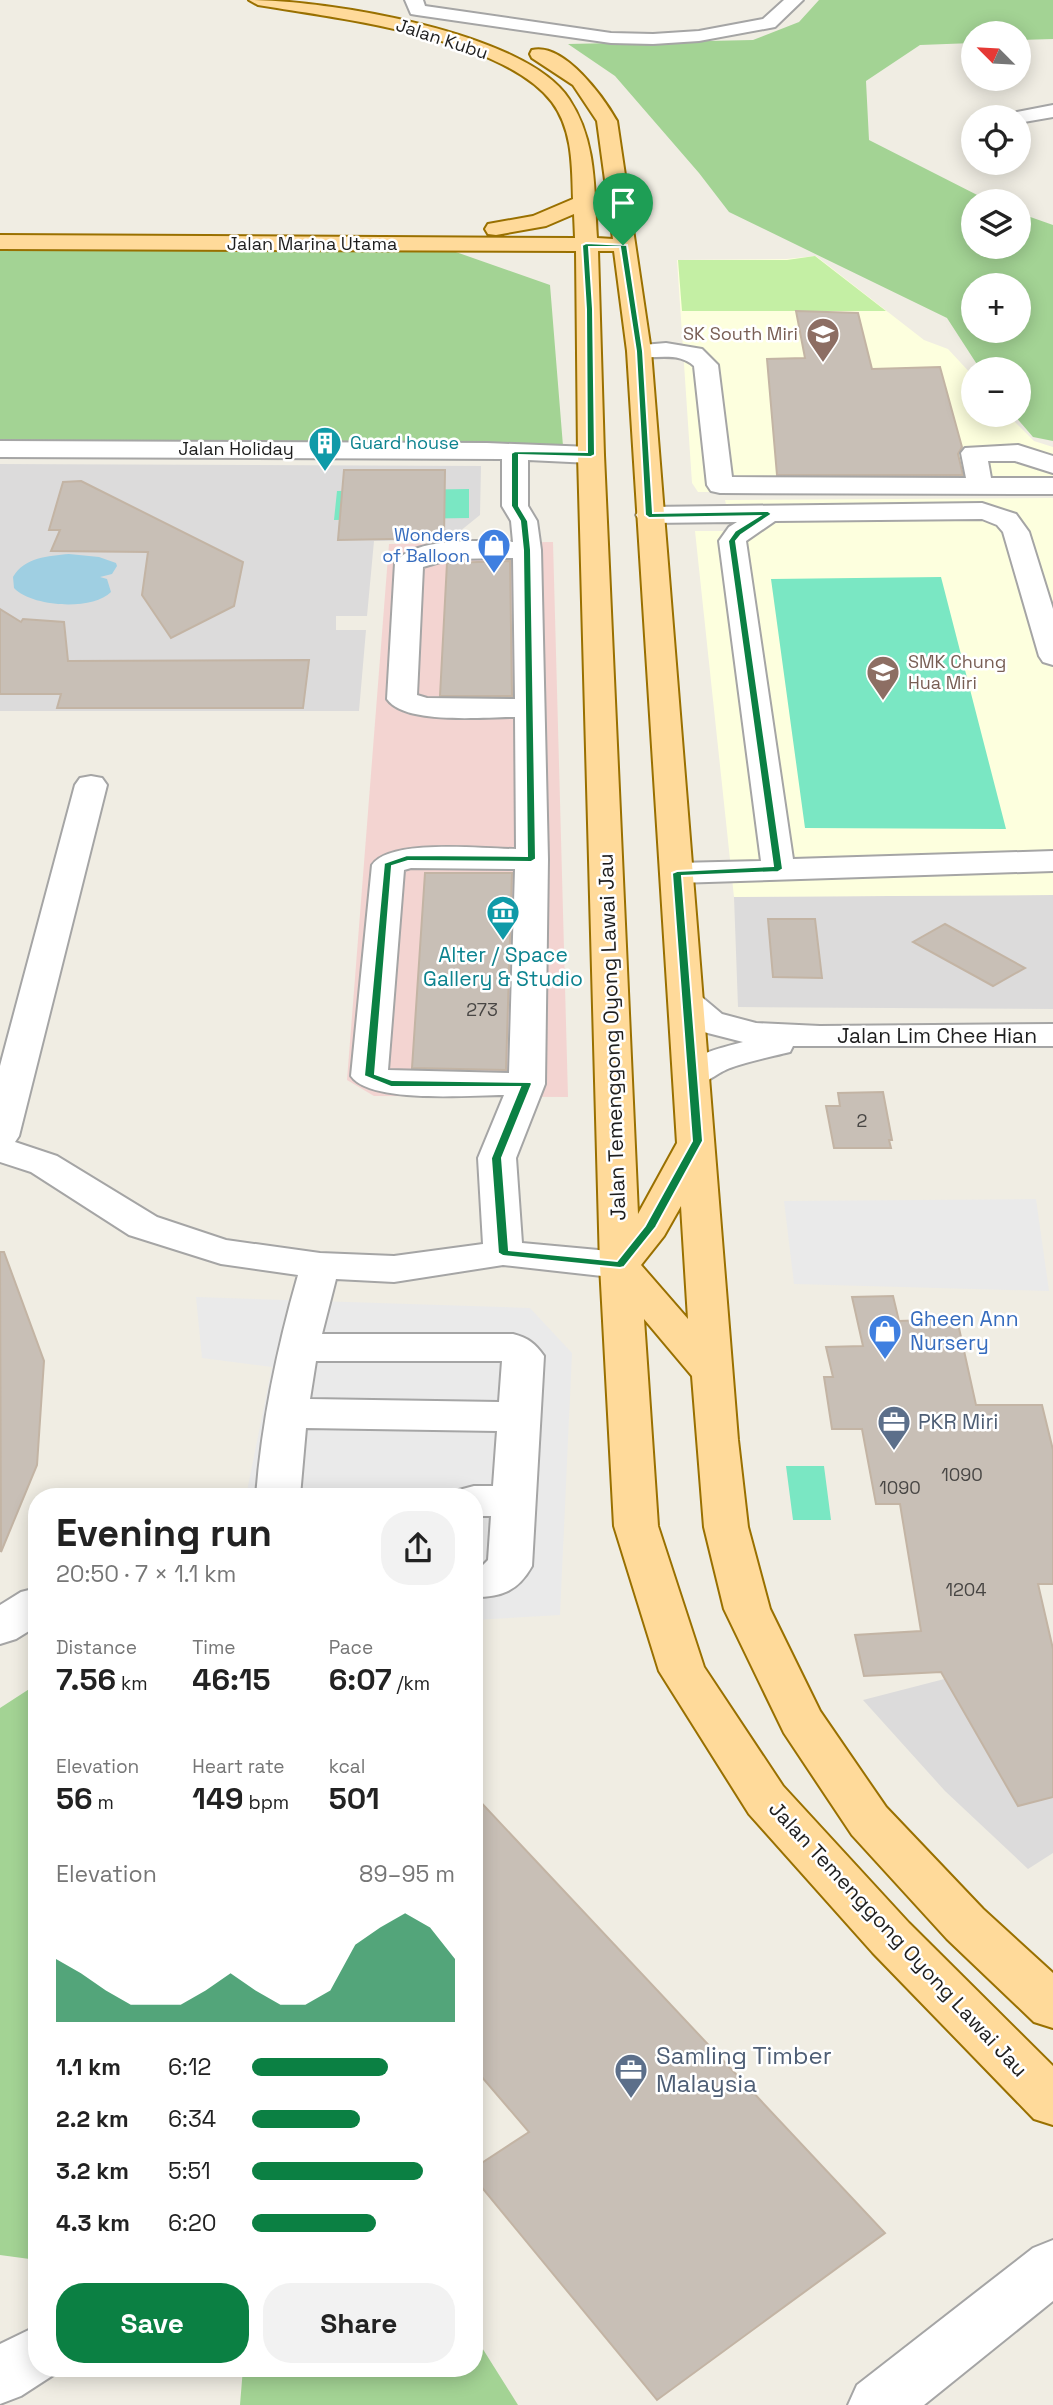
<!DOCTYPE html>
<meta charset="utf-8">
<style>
:root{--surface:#fff;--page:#f2f2f2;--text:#222;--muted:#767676;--accent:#0b8043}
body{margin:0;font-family:"Space Grotesk",sans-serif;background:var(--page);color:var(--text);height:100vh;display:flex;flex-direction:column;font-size:26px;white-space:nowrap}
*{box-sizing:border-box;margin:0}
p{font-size:23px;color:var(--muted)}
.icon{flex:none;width:38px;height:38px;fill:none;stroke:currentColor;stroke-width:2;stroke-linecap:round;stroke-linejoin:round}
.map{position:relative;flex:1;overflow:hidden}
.sheet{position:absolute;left:28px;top:1488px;width:455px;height:889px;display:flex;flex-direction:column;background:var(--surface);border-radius:28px;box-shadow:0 4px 18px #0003}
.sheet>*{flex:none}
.needle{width:46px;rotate:294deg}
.fabs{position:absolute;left:961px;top:21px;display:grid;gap:14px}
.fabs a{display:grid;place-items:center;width:70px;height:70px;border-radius:50%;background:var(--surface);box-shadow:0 4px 18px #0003;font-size:35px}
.pin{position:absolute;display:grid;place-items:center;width:60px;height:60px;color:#fff;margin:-72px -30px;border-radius:50% 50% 50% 0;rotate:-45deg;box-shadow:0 0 7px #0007}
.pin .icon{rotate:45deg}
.round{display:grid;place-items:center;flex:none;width:74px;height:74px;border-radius:28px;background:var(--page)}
.head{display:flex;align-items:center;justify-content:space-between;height:119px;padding:0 28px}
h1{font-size:38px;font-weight:800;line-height:52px}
.stats{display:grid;grid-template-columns:repeat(3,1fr);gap:10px;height:119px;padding:7px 28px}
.stats div{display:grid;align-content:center}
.stats b{font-size:30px;font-weight:800}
.stats small{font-size:19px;font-weight:400}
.stats p{font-size:19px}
.chart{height:196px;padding:14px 28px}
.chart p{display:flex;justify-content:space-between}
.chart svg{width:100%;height:126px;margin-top:7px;fill:var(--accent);opacity:.7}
.cta{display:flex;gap:14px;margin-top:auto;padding:14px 28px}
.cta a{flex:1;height:80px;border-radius:28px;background:var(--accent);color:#fff;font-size:28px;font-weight:800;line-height:80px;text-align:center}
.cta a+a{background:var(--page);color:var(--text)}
ul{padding:0 28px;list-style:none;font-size:23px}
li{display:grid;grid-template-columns:112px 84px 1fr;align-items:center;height:52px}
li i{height:18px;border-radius:9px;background:var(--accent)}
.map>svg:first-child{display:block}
.residential{fill:#dcdbdb}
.commercial{fill:#f3d4d1}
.education{fill:#fdffde}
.grass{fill:#c4efa4}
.forest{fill:#a3d394;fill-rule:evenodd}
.pitch{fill:#7ae7c3}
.parking{fill:#eaeaea}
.water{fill:#9fcfe2}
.building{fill:#c8bfb6;stroke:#c3b4a4;stroke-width:2}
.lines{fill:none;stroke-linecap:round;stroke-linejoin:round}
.minor-casing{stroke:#a5a5a5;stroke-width:4}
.major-casing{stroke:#997000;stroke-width:4}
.minor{fill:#fff;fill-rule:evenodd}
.major{fill:#ffda9a;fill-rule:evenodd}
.route{fill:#0b8043;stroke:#fff;stroke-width:2;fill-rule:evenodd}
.labels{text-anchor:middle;stroke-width:5;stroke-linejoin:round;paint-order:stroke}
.far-street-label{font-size:18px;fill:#1e1e1e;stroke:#fff}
.far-education-label{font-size:18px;fill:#785e54;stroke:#fff;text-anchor:end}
.far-culture-label{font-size:18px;fill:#0d838f;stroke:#fff;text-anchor:start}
.far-shop-label{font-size:18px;fill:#366cbe;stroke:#fff;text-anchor:end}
.number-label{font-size:18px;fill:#484644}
.culture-label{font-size:21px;fill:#0d838f;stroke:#fff}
.street-label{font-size:21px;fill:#1e1e1e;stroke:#fff}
.shop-label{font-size:21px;fill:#366cbe;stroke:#fff;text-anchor:start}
.service-label{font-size:21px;fill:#4e5e75;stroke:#fff;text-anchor:start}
.near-service-label{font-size:24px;fill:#4e5e75;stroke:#fff;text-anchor:start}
</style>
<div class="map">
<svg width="1053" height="2405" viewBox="0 0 1053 2405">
<rect width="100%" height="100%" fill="#f0ede3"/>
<path class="residential" d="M0,464L481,466L480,515L449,540L374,541L367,616H336V630H366L359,711H0Z
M1053,895V1009L738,1007L734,897Z
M1053,1651V1853L1028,1869L945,1791L863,1700Z"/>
<path class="commercial" d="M553,542L568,1097L374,1096L347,1080L389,544Z"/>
<path class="education" d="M816,256L924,340L948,349L973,376V415H1008L1034,441L1053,447V493L698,492L692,483L677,260L786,259Z
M1053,498V895L734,897L695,531H732L725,500Z"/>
<path class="grass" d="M815,256L886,311H682L678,260H787Z"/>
<path class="forest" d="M819,0H1053V39L1019,40L1018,33H973V43L920,45L866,81L869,140L989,201H973V247H1018L1019,213L1053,225V441L1033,437L1014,415H1018V369H980L947,318L729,212L699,173L615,76L568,44L753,40L799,22ZM973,285H1018V331H973Z
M0,250L453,251L550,285L563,446L0,443Z
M37,1684V2260L0,2255V1708Z
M474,2335L518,2405H240L243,2368H474Z"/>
<path class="pitch" d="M469,489V518L334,520L337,491Z
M941,577L1006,829L805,828L771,579Z
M786,1466H824L831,1520H793Z"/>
<path class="parking" d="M1036,1199L1049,1291L794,1284L784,1201Z
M196,1297L530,1308L572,1353L560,1615L474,1620V1496H246L272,1367L202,1358Z"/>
<path class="water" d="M69,554L99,557L116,563L117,566L112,574L100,577L107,579L111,592C92,611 32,607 14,588L13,577C25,557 48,556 69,554Z"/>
<path class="building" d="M796,311L858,313L872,369L940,367L962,447L958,454L963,475H777L767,359L805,358Z
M344,470H445L444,538L338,540Z
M81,481L243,562L234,606L171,638L142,595L148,552L51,551L60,530H49L63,482Z
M510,561L512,696H440L447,563Z
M0,609L21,622L23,619L64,622L68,661L309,660L303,708H57L61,694H0Z
M425,873H512L506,1070L412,1068Z
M768,919H815L822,978L773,977Z
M945,924L1025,968L993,986L913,942Z
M883,1092L892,1140H889L891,1148H834L826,1106H840L838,1093Z
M0,1252H4L44,1361L37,1465L1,1552Z
M893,1296L899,1321L957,1319L976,1405H1042L1053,1450V1584H1038L1053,1649V1797L1018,1806L941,1672L864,1676L855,1635L921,1631L900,1504H876L862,1429H832L824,1377H833L826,1347L863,1346L852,1297Z
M474,1795L885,2233L657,2400L474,2178V2168L529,2132L474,2068Z"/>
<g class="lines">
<defs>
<path id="minor" d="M405,0H423L425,6L611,33L653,34L699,31L763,19L784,0H803L775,27L699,41L653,44L611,43L417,15L411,14Z
M1053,105V117L1024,122L1014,116L1017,112Z
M666,343L702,349L718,365L732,477L966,478L961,453L965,448L1018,445L1053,456V473L1015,461H988L991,478H1053V494L720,493L711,491L707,485L694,366C676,350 652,361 631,356L627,351L631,346Z
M0,441L487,443L591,447L600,450L604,455L600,460L591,463L528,460V506L537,521L541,550L548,859L545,1084L516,1158L522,1243L620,1252L634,1256L640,1265L634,1274L620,1278L503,1265L394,1282L336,1279L322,1334H513C528,1338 535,1343 544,1356L532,1566C518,1591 502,1597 474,1597V1565H483L488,1560L491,1516H474V1496H455L459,1490L474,1486H493L497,1431L306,1428L300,1496H256C262,1420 277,1348 298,1275L221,1264L129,1235L31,1172L0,1162V1066L75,785L80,778L91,776L102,778L107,785L19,1136L15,1142L57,1156L157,1217L226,1240L320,1253L394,1256L483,1244L478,1158L504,1095C471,1095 370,1104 351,1076L372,865C390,838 484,849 516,849L515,717C484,717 405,725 387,699L395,563C414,536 484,541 513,542L511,521L502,506V459L0,457ZM513,558L515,699L427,698L417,695L423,567L450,559ZM411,868L515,869L509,1073L388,1070L404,870ZM316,1361H502L499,1402L310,1399Z
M982,503L1016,514L1029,532L1053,609V665L1043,662L1039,656L1003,532L997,525L982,519L775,521L746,541L793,859L1053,851V871L677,883L665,880L661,873L665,866L677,863L761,861L719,541L729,527L737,522L649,523L640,521L636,515L640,509L649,507Z
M685,990L697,993L722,1014L756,1023L820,1026L1053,1024V1046H793L790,1052C770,1057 749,1061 730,1068C710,1076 703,1090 679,1084L674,1076C689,1054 718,1049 743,1042L696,1030L668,1000L673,993Z
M37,1588V1626L16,1639L0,1644V1605L21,1592Z
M1053,2240V2301L924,2405H848L857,2385L1033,2248Z
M37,2326V2368H60L58,2372L21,2396L0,2404V2344Z"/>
<path id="major" d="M249,0C325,0 526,32 569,99C597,141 594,190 597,238L613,239L597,121L573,85L532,58L530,54L532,50C564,42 604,98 617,121L651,351L738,1440L748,1527L770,1609L820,1711L886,1807L983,1909L1053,1973V2028L1034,2022L947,1939L852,1835L784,1733L724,1609L704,1527L692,1376L644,1319L658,1526L704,1667L783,1786L909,1923L1053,2066V2125L1034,2119L873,1953L749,1814L659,1671L614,1526L600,1265L578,455L576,251L0,249V235L575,238L574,214L546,226L496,235L488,234L485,229L488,224L533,216L573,199C572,167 573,130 552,102C502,37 336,18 258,5ZM598,251H614L627,351L677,1143L638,1214L604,455ZM681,1206L688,1319L641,1265L664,1236Z"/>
</defs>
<use href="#minor" class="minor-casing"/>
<use href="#major" class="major-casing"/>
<use href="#minor" class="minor"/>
<use href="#major" class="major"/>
</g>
<path class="route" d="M586,243L627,245L643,351L653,513L768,511L772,514L741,535L736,541L783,869L778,872L682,876L703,1141L656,1227L624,1267L620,1268L503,1256L498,1253L491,1158L520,1087H391L364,1076L384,863L407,855L527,856L523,550L520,521L511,506V453L515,451L587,452L586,309L582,245ZM589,247H620L636,351L645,515L649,518L759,516L735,531L728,541L773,866L677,871L672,873L692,1141L645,1226L617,1261L509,1250L502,1158L532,1084L531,1082L392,1080L375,1074L392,866L408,861L531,862L536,859L531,550L528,521L519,506V455L591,457L595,455L593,309Z"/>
<defs>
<symbol id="school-pin" viewBox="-11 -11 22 30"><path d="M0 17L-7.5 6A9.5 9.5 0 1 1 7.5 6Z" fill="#8d6e63" stroke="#fff"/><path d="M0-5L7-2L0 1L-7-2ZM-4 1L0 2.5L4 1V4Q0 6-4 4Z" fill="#fff"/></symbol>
<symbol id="building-pin" viewBox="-11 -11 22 30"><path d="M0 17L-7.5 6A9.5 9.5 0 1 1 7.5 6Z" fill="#0f9aa8" stroke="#fff"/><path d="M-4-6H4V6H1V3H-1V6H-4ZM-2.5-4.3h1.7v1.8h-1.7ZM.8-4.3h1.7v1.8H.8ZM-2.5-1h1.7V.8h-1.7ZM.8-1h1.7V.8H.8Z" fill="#fff"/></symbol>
<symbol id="shop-pin" viewBox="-11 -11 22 30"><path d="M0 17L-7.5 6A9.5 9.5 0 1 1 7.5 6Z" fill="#3f7fe0" stroke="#fff"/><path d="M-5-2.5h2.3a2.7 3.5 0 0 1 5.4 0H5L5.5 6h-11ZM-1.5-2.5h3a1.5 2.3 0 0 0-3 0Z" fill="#fff"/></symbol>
<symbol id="museum-pin" viewBox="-11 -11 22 30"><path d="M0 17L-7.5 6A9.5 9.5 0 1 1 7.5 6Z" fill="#0f9aa8" stroke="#fff"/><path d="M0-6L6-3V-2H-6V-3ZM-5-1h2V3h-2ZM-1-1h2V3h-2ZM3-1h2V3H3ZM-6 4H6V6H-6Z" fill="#fff"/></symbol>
<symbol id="office-pin" viewBox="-11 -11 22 30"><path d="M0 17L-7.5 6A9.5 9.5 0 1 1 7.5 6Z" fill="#5c6f8a" stroke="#fff"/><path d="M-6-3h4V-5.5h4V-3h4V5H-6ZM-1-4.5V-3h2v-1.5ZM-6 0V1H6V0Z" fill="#fff"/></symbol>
</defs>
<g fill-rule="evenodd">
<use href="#school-pin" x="804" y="315" width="38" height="52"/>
<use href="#building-pin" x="306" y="424" width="38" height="52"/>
<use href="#shop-pin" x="475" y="526" width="38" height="52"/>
<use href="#school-pin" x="864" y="653" width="38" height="52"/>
<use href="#museum-pin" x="484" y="893" width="38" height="52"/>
<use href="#shop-pin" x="866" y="1312" width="38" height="52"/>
<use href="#office-pin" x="875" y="1403" width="38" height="52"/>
<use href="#office-pin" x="612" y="2051" width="38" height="52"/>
</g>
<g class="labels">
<g class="far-street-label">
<text transform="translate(442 39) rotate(18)" y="6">Jalan Kubu</text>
<text x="312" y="250">Jalan Marina Utama</text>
<text x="236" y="455">Jalan Holiday</text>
</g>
<g class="far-education-label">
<text x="798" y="340">SK South Miri</text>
<text x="908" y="668" text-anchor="start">SMK Chung<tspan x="908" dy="21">Hua Miri</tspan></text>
</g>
<g class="far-culture-label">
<text x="350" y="449">Guard house</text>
</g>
<g class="far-shop-label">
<text x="470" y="541">Wonders<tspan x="470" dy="21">of Balloon</tspan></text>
</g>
<g class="number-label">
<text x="482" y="1016">273</text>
<text x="862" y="1127">2</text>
<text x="962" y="1481">1090</text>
<text x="900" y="1494">1090</text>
<text x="966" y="1596">1204</text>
</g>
<g class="culture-label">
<text x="503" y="962">Alter / Space<tspan x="503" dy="24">Gallery &amp; Studio</tspan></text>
</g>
<g class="street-label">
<text x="937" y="1043">Jalan Lim Chee Hian</text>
<text transform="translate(612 1037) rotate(-92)" y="7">Jalan Temenggong Oyong Lawai Jau</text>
<text transform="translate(898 1939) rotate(47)" y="7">Jalan Temenggong Oyong Lawai Jau</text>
</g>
<g class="shop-label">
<text x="910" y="1326">Gheen Ann<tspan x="910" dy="24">Nursery</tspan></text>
</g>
<g class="service-label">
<text x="918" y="1429">PKR Miri</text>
</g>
<g class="near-service-label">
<text x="656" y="2064">Samling Timber<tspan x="656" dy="28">Malaysia</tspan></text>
</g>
</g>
</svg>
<div class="fabs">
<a><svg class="needle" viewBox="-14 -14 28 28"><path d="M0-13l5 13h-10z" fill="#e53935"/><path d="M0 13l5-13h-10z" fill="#767676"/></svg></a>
<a><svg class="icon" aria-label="locate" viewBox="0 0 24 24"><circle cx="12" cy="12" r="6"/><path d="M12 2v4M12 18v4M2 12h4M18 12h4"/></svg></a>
<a><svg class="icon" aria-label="layers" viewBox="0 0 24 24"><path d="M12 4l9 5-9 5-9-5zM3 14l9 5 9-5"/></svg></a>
<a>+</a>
<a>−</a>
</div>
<div class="pin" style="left:623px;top:245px;background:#1e9e55"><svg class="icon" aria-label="arrive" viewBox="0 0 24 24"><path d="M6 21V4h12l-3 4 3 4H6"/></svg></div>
<section class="sheet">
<div class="head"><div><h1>Evening run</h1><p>20:50 · 7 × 1.1 km</p></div><a class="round"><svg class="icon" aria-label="share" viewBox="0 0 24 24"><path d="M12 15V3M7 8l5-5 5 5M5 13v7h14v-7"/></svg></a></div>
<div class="stats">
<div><p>Distance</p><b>7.56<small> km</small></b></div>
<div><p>Time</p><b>46:15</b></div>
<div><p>Pace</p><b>6:07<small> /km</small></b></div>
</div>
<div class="stats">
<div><p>Elevation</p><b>56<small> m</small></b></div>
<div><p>Heart rate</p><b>149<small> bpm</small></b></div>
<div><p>kcal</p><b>501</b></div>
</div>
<div class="chart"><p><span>Elevation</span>89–95 m</p>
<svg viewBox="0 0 160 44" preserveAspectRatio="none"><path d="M0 44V22L10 27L20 33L30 38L40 38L50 38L60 33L70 27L80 33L90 38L100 38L110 33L120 17L130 11L140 6L150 11L160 22V44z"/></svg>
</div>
<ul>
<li><b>1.1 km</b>6:12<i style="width:67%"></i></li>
<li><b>2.2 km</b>6:34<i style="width:53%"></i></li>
<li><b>3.2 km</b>5:51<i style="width:84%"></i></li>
<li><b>4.3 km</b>6:20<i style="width:61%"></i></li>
</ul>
<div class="cta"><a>Save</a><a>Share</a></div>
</section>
</div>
